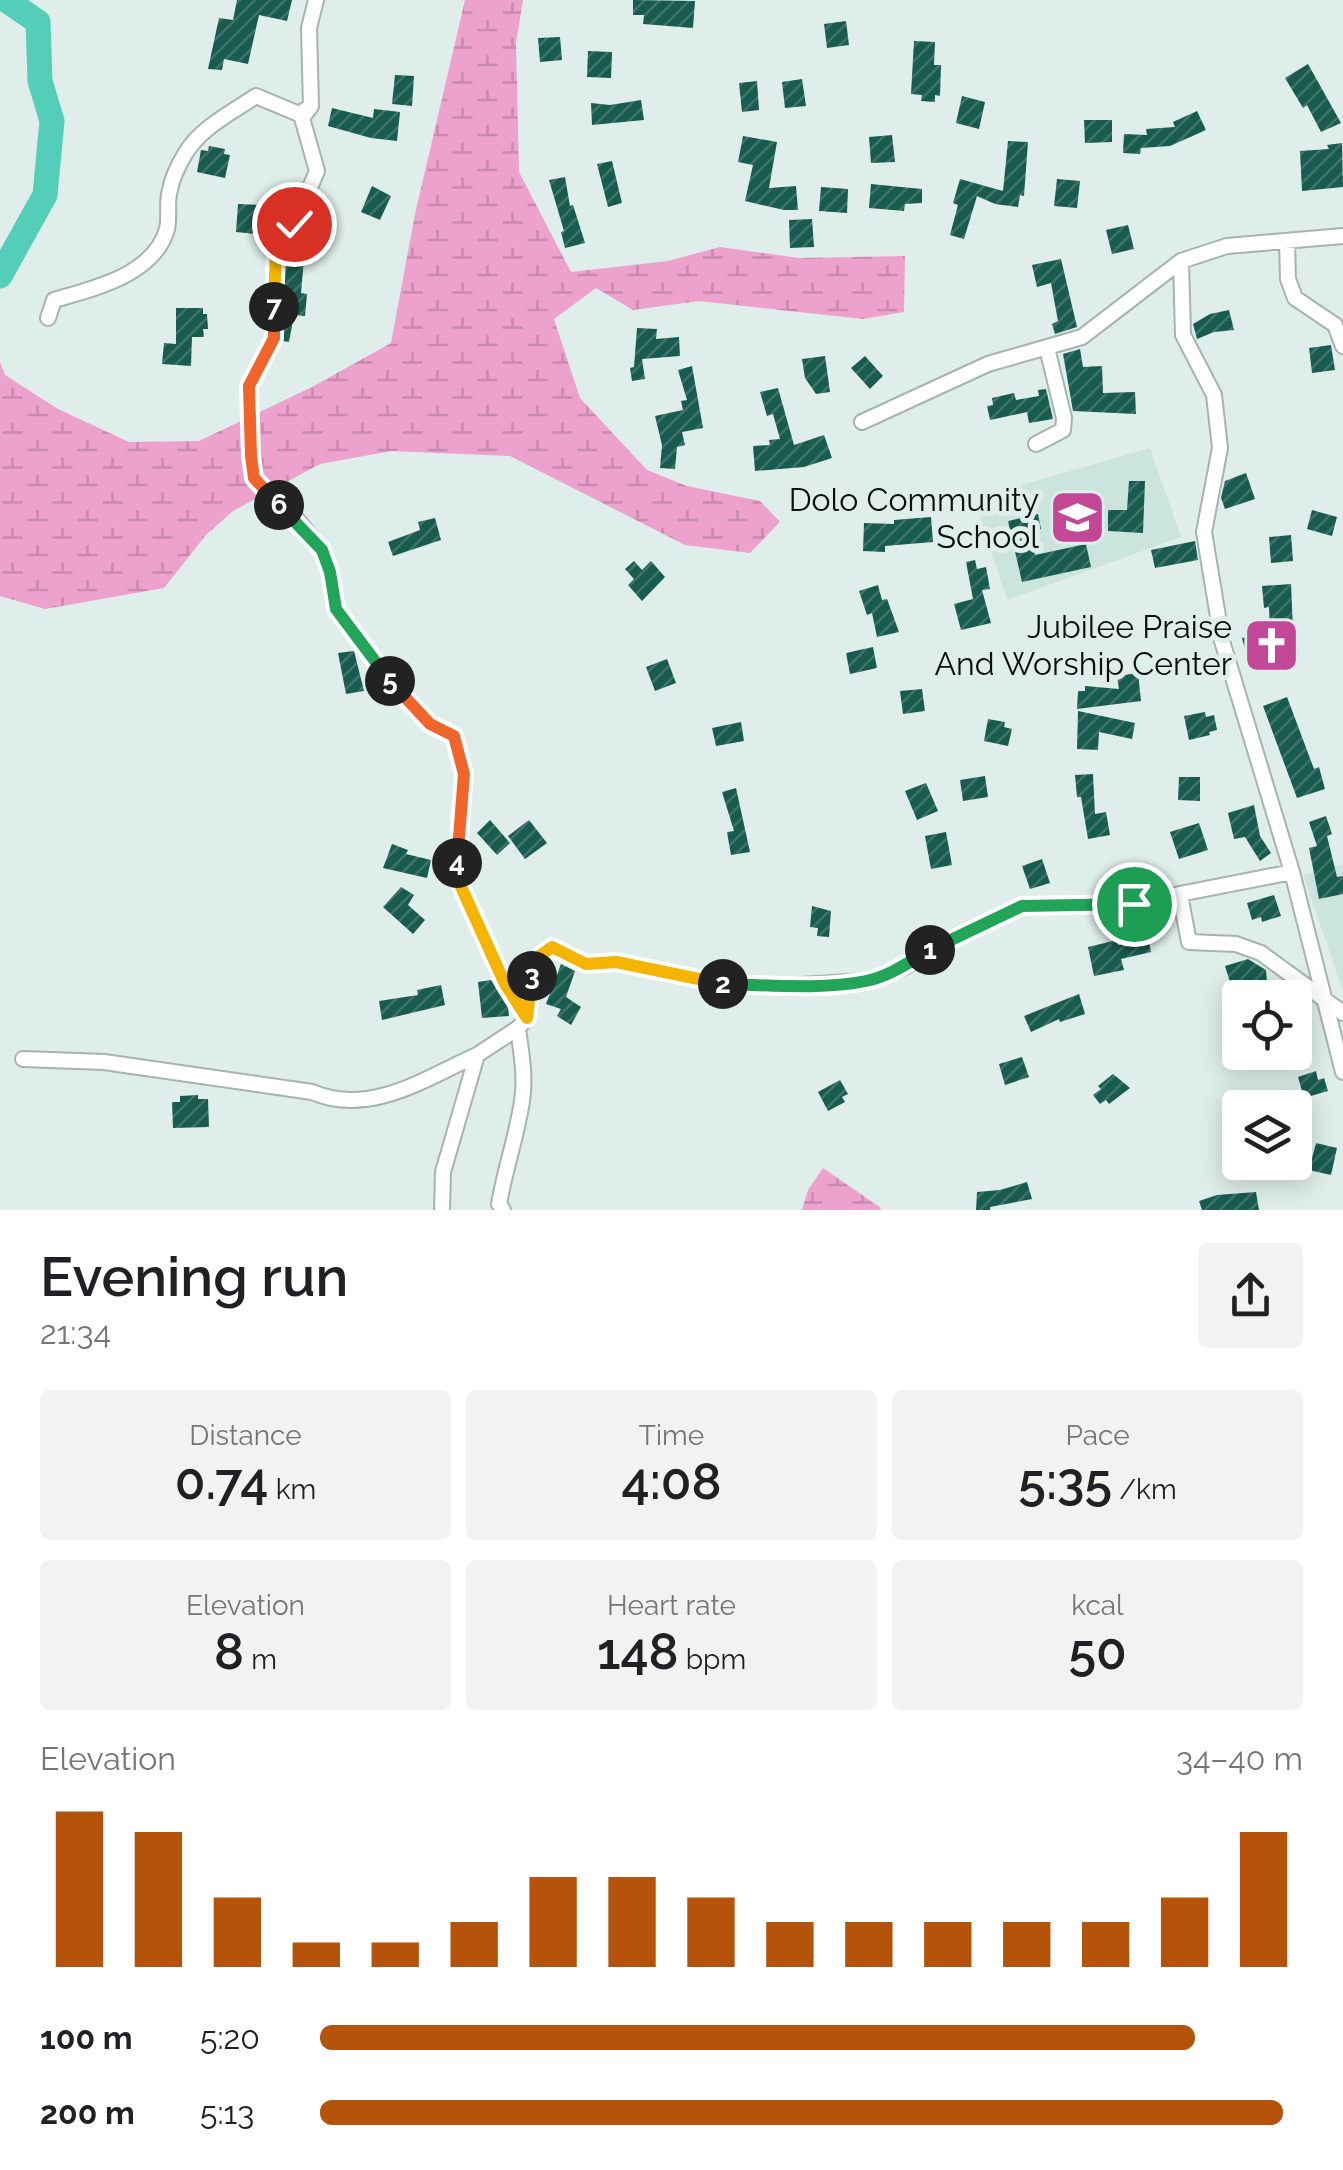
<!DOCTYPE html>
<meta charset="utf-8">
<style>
:root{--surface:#fff;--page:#f2f2f2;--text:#202124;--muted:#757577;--accent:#b45309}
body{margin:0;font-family:Raleway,sans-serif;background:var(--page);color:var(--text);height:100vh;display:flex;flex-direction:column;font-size:38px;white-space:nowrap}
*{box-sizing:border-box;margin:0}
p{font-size:32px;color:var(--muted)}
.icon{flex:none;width:55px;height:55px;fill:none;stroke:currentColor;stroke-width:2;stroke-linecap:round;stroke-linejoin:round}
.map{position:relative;height:1210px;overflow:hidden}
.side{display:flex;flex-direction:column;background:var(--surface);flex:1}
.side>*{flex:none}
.tools{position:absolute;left:1222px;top:980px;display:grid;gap:20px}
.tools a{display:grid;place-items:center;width:90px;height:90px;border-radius:10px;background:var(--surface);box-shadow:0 5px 25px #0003;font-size:50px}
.pin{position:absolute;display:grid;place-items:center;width:85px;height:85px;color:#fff;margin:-42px;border:5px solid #fff;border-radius:50%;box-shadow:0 2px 10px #0007}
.km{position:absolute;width:50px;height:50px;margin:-25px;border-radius:50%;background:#222;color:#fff;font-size:28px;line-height:50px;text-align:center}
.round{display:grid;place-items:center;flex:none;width:105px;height:105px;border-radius:10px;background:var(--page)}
.summary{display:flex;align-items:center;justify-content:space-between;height:170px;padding:0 40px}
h1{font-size:55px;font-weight:600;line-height:75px}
.figures{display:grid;grid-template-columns:repeat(3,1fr);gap:15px;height:170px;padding:10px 40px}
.figures div{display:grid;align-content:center;border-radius:10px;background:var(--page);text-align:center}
.figures b{font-size:50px;font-weight:600}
.figures small{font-size:28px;font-weight:400}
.figures p{font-size:28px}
.chart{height:280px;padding:20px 40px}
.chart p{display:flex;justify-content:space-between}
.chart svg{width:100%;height:180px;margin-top:10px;stroke:var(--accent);stroke-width:6}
ul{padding:0 40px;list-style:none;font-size:32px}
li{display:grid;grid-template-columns:160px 120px 1fr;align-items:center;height:75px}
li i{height:25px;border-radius:12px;background:var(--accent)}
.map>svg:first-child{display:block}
.built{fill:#cce4de}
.wetland{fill:url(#wetland-marsh)}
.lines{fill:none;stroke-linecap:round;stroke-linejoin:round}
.river{stroke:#54ceb8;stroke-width:25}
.building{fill:url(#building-hatch)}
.minor-casing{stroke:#a5b4b0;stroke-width:18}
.minor{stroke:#fff;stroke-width:14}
.split-1-casing{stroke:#fff;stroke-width:20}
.split-2-casing{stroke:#fff;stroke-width:20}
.split-3-casing{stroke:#fff;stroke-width:20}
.split-4-casing{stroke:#fff;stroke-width:20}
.split-5-casing{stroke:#fff;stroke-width:20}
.split-6-casing{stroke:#fff;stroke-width:20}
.split-7-casing{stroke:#fff;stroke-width:20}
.split-8-casing{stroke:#fff;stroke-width:20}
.split-1{stroke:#22a559;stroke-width:12}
.split-2{stroke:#22a559;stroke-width:12}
.split-3{stroke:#f5b400;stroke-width:12}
.split-4{stroke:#f5b400;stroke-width:12}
.split-5{stroke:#f0652b;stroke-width:12}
.split-6{stroke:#22a559;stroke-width:12}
.split-7{stroke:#f0652b;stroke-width:12}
.split-8{stroke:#f5b400;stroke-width:12}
.labels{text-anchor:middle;stroke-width:10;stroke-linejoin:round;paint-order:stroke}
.poi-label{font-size:32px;fill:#0a0f0e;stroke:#dfeeea;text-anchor:end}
</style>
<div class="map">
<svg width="1343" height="1210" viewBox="0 0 1343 1210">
<defs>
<pattern id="wetland-marsh" width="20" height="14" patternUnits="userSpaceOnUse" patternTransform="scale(2.5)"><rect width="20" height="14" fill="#eda1cd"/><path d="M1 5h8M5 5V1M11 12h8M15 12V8" fill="none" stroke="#ca89af"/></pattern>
<pattern id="building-hatch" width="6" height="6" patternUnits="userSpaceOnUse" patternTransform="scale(2.5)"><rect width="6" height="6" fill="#185b4f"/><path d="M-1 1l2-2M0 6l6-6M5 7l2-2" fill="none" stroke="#407269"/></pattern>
</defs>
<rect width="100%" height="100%" fill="#dfeeea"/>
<path class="built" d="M1150,448L1181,537L1007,600L974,499Z
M1343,864V991L1303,875Z"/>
<path class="wetland" d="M465,0H523L516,43L519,172L571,272L668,261L720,247L799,258L905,256L904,312L863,319L699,301L633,310L596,288L554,319L580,398L647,470L687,486L760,501L780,522L750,553L685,545L510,456L391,451L320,464L233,511L206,535L164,588L45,609L0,596V362L5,375L58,409L129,442L199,441L312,387L391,343L415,214Z
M823,1168L881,1208L880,1210H802L808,1190Z"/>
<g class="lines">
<path class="river" d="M0,276L45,195L52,121L40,81L38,22L6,0"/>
</g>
<path class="building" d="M237,0H292L287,21L259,15L248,64L224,59L222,70L208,69L219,18L233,20Z
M633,0L695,1L693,28L643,24L644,15H633Z
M846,21L849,45L827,48L824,24Z
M560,37L562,60L540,62L538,38Z
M914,41L935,42L934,65H941L940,96L935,95V102L921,101L922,95L911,94Z
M588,51L612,52L611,78L587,77Z
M1308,64L1341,123L1321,132L1307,105L1303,108L1285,78Z
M395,75L414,76L412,106L392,104Z
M802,79L806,106L785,108L782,82Z
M757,81L759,110L742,112L739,83Z
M962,96L985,102L979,129L956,123Z
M641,100L644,120L592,125L591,103L610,105Z
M332,108L373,118L374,109L400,112L397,141L371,138L328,126Z
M1197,111L1206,130L1170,146L1141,148L1140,154L1123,153L1124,134L1147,135L1146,129L1175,127L1173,122Z
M1084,120H1112V142L1085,143Z
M892,135L895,162L871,163L869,137Z
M743,136L777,142L769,188L796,186L798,210H784L745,201L753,165L738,162Z
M1008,141L1028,142L1024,196L1020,195L1018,207L995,204L977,196L964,239L950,235L958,205L953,203L960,179L1003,191Z
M1342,143L1343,187L1302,191L1300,151L1329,149L1327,145Z
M209,146L225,149L224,154L230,155L225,178L197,172L201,150L208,151Z
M612,161L622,203L608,207L597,164Z
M565,177L570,206L573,205L585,243L565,248L561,232L564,231L549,180Z
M1057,179L1080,181L1077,208L1054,206Z
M871,184L922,189V203L905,204L904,211L869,208Z
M372,186L391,196L380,220L361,212Z
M821,187L848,189L847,213L819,211Z
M238,204L259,205L256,234L236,232Z
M309,218L312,219L309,236H306L301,293L307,294L305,316L294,315L289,342L283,341L286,250L302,232Z
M812,219L814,247L790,248L789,220Z
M1128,225L1134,249L1112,254L1106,230Z
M1061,259L1077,327L1055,334L1052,324L1058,321L1051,283L1037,287L1032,265Z
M176,308H203V314H207L208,329H203L204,337H192L191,366L162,364L164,343L176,344Z
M1229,310L1234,330L1214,332L1197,339L1193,324L1210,314Z
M637,328L657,329L656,339L679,337L680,356L642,359L645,379L632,381L630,368L634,367Z
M1331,345L1335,370L1312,373L1309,348Z
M1080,349L1083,367L1102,366L1103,393L1135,392L1136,414L1073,411L1063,354Z
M825,356L830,392L816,394L805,378L802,359Z
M865,356L883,376L870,389L851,368Z
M692,366L703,428L682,432L685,445L677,447L675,469L660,468L662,445L655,416L683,410L681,401L687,400L678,370Z
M778,388L794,445L824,435L832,458L804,467L755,471L753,446L770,445L769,440L780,439L773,414L767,416L760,392Z
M1046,389L1053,419L1029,423L1027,412L990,420L987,406L993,405L992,398L1014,393L1016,400L1039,396L1038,390Z
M1246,473L1255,499L1225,509L1221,498L1225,481Z
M1129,481H1145L1143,533L1108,531V510H1127Z
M1312,510L1337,517L1332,536L1307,529Z
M1038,514L1041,529L1030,531L1035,555L1086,544L1091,567L1022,582L1008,521Z
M931,517L933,542L885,546V552L863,551L864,523L894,524V520Z
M435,518L441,540L393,556L388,542L420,530L418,522Z
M1291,535L1293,561L1271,563L1269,537Z
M1195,541L1198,560L1155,568L1151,550Z
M975,560L977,569L986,567L990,589L982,590L991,623L961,630L954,604L973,599L966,562Z
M634,561L642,570L651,561L665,577L642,601L628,585L634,579L625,569Z
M1291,584L1293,630L1299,652L1249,665L1242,638L1270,631L1269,607L1264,608L1262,586Z
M878,585L882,600L887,599L899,632L877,637L872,613L867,615L859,591Z
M873,647L877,668L850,674L846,653Z
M354,651L364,691L346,694L338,653Z
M667,659L676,683L655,691L646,667Z
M1138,673L1141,701L1077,709L1078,691H1085V686L1119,689L1117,676Z
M922,689L925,711L903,714L900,691Z
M1287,697L1314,769L1319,767L1325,789L1297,798L1263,706Z
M1078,711L1135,723L1132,739L1099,732L1098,750L1077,749Z
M1205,712L1206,717L1214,715L1217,730L1209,732L1210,735L1189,740L1184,716Z
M988,719L1005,722L1004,727L1012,729L1008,746L984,741Z
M741,722L744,741L716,746L712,728Z
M1093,774L1095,814L1106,812L1110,835L1088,839L1081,797H1077L1075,775Z
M985,776L988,797L963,801L960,780Z
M1179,777H1200V801L1178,800Z
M926,783L938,811L917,820L905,791Z
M736,788L750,852L731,855L727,832L734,831L722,792Z
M1254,805L1260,836L1271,853L1260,861L1245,837L1234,839L1228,813Z
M1326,816L1332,834L1327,836L1337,877L1343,876V894L1319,899L1309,848L1317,846L1309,822Z
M490,820L510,843L497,855L477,833Z
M529,820L547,843L525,859L508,836Z
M1199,823L1208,850L1179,859L1170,832Z
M946,832L952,865L931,869L925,836Z
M392,844L408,850L406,854L431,860L427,878L383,868Z
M1042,859L1050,883L1030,889L1022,866Z
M401,887L414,895L408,905L425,920L413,934L383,907Z
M1274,895L1281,916L1262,922L1261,917L1252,920L1247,903Z
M812,906L831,911L829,937L817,936L818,928L810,927Z
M1148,937L1151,952L1121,959L1124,970L1094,976L1088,947L1117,940L1118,945Z
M1248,959L1266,970L1268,994L1235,998L1225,966Z
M561,964L575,971L566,997L581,1007L571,1025L557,1016L561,1009L546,1004Z
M491,980L508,1008L509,1016L482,1018L478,982Z
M441,985L445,1005L382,1020L379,1001L418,995L417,990Z
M1079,994L1085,1014L1060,1022L1059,1019L1031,1032L1024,1016Z
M1022,1057L1029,1077L1005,1085L999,1064Z
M1316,1071L1318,1080L1324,1078L1328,1091L1304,1098L1298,1077Z
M1113,1074L1130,1088L1109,1104L1106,1100L1100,1104L1093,1095L1101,1089L1098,1086Z
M840,1080L848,1094L842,1097L845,1102L828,1111L818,1092Z
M198,1095V1099H208L209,1127L173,1128L172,1102H180V1096Z
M1316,1143L1337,1148L1331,1175L1309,1170Z
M1027,1182L1032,1199L990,1207V1210H976L977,1192L1000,1190Z
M1256,1192L1259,1210H1202L1199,1201L1217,1195Z"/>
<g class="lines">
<defs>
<path id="minor" d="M311,106L302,118L317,171L294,225L276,246L273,338L249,386L253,478L267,495L295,517L322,550L330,572L336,609L394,686L430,724L454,736L464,774L457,855L458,880L505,984L527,1018L518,1028C521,1052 526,1077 522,1101C517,1135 505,1169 499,1204L503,1210
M1287,241L1288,279L1295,298L1335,325L1343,346
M1181,261L1183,335L1214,395L1220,448L1204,532L1222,641L1292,872L1343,1072
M48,318L54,300C95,288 154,275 167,229C170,216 166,202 170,190C172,179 179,164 185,154C200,128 231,113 256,96L299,114L311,106L309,28L316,0
M862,422L988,364L1082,337L1181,261L1227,246L1343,236
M1036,444L1063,430L1064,418L1047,348
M1180,895L1189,942L1236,944L1261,953L1343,1013
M527,1017C529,990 529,964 552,947L586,964L617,962L715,983L784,986L866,981L905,967L946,941L1022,906L1134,903L1292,872
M23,1059L104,1062L312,1092C370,1117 426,1078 477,1055
M442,1210L443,1172L477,1055L518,1028"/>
</defs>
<use href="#minor" class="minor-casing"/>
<use href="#minor" class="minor"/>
</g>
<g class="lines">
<defs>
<path id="split-1" d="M930,950L1022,906L1134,904"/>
<path id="split-2" d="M723,984C768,985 823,990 866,981C890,976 909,962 930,950"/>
<path id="split-3" d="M532,976L541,955L552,947L586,964L616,962L723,984"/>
<path id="split-4" d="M457,863L458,880L505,984L527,1018L532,976"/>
<path id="split-5" d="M390,681L430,724L454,736L464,774L457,863"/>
<path id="split-6" d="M279,505L322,550L330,572L336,609L390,681"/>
<path id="split-7" d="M274,307V338L249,386L251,456L254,478L279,505"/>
<path id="split-8" d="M274,307L276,246L294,224"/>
</defs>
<use href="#split-1" class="split-1-casing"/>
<use href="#split-2" class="split-2-casing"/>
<use href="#split-3" class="split-3-casing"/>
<use href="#split-4" class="split-4-casing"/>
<use href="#split-5" class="split-5-casing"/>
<use href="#split-6" class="split-6-casing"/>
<use href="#split-7" class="split-7-casing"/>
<use href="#split-8" class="split-8-casing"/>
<use href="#split-1" class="split-1"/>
<use href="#split-2" class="split-2"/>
<use href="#split-3" class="split-3"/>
<use href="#split-4" class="split-4"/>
<use href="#split-5" class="split-5"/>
<use href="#split-6" class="split-6"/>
<use href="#split-7" class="split-7"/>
<use href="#split-8" class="split-8"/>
</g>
<defs>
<symbol id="school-square" viewBox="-11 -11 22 22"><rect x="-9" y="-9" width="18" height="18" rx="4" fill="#c34797" stroke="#dfeeea"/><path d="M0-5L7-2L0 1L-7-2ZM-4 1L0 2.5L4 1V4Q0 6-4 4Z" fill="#fff"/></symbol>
<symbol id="church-square" viewBox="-11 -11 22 22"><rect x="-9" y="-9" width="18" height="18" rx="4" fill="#c34797" stroke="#dfeeea"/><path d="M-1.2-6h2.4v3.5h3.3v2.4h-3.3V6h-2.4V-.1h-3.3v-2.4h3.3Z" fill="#fff"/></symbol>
</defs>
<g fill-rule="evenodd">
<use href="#school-square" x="1046" y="486" width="63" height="63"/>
<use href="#church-square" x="1240" y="614" width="63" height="63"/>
</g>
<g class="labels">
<g class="poi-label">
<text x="1039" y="511">Dolo Community<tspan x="1039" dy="37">School</tspan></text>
<text x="1232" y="638">Jubilee Praise<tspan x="1232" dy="37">And Worship Center</tspan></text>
</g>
</g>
</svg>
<div class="tools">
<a><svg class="icon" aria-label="locate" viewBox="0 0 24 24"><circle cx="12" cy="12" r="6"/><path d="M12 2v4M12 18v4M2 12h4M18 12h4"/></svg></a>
<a><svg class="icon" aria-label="layers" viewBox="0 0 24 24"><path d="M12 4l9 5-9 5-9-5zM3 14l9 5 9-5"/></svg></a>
</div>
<div class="pin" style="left:1134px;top:904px;background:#1e9e55"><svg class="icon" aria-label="arrive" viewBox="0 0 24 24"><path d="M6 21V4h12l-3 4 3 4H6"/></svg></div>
<div class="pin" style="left:294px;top:224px;background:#d93025"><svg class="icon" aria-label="check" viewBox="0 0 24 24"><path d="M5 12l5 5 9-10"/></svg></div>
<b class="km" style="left:930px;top:950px">1</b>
<b class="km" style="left:723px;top:984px">2</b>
<b class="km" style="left:532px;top:976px">3</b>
<b class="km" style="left:457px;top:863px">4</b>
<b class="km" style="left:390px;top:681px">5</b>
<b class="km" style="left:279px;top:505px">6</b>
<b class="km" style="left:274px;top:307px">7</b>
</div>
<section class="side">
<div class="summary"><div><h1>Evening run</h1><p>21:34</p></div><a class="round"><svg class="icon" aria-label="share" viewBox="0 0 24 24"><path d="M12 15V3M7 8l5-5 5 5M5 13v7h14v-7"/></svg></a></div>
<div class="figures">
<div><p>Distance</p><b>0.74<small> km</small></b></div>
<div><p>Time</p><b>4:08</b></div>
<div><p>Pace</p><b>5:35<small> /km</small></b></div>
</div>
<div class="figures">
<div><p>Elevation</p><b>8<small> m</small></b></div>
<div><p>Heart rate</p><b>148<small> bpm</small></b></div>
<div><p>kcal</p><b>50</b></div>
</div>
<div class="chart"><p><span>Elevation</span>34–40 m</p>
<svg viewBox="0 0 160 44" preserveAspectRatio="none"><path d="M5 44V6M15 44V11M25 44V27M35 44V38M45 44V38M55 44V33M65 44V22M75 44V22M85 44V27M95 44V33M105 44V33M115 44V33M125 44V33M135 44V33M145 44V27M155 44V11"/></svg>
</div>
<ul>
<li><b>100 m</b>5:20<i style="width:89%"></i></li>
<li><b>200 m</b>5:13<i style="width:98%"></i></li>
</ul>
</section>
